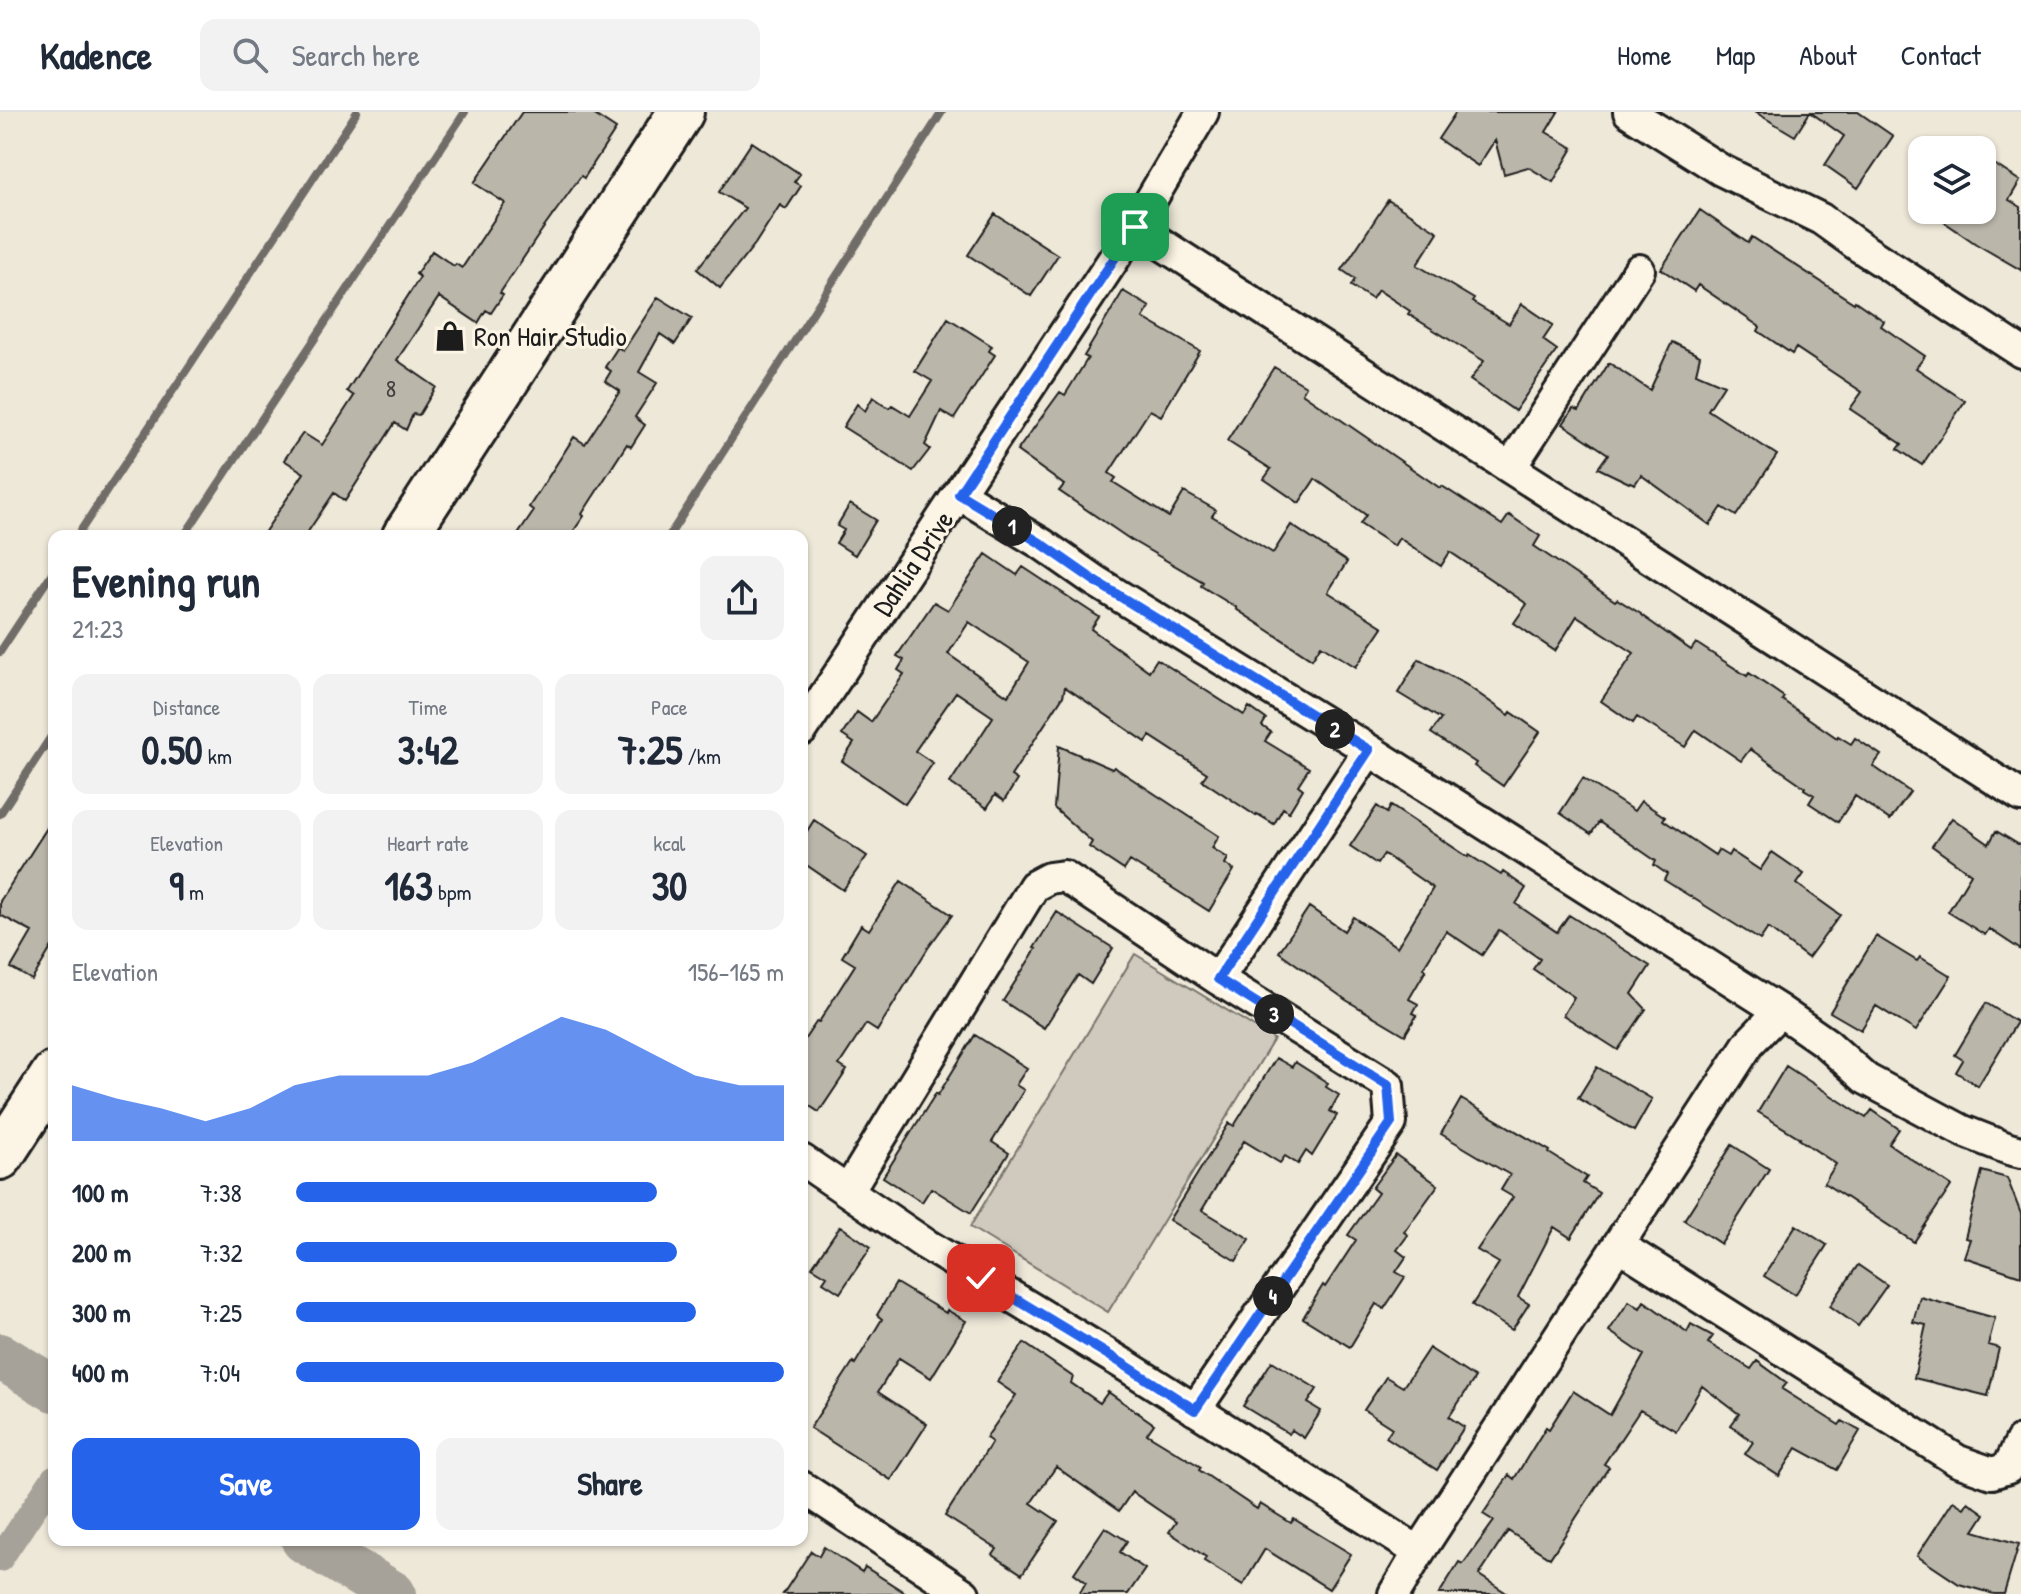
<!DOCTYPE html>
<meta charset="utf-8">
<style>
:root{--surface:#fff;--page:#f2f2f3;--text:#1f2937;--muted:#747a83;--line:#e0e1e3;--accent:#2563eb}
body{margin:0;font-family:"Patrick Hand",sans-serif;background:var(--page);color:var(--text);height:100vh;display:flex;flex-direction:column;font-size:30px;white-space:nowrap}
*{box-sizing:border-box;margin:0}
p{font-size:26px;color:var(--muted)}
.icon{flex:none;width:44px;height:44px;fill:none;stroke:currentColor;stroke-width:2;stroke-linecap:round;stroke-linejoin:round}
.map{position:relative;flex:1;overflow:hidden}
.panel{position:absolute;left:48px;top:418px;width:760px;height:1016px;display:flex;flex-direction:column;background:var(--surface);border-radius:16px;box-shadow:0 2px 6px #0004}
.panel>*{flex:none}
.fabs{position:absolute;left:1908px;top:24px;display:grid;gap:16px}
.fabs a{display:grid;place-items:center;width:88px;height:88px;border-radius:16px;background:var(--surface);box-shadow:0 2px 6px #0004;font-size:40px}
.pin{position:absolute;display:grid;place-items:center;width:68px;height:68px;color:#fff;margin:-34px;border-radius:16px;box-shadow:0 4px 12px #0006}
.km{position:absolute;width:40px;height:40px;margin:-20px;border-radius:50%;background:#222;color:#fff;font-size:22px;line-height:40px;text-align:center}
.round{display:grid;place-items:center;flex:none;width:84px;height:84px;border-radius:16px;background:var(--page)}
.headline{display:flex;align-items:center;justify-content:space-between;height:136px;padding:0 24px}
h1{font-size:44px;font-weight:800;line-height:60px}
.figures{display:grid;grid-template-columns:repeat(3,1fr);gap:12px;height:136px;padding:8px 24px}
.figures div{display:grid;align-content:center;border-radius:16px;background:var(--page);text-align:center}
.figures b{font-size:40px;font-weight:800}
.figures small{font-size:22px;font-weight:400}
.figures p{font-size:22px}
.chart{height:224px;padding:16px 24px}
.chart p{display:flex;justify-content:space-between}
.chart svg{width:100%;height:144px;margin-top:8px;fill:var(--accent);opacity:.7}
.button{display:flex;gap:16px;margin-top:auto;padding:16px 24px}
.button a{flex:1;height:92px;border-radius:16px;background:var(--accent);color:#fff;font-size:32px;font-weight:800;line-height:92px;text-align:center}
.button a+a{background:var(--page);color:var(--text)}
ul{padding:0 24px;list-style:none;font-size:26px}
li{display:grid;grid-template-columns:128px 96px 1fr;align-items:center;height:60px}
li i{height:20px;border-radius:10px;background:var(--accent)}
header{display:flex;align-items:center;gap:48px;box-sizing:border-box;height:112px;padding:0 40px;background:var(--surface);border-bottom:2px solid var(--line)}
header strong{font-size:38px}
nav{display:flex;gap:44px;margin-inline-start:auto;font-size:28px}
.search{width:560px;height:72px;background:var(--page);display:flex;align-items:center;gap:20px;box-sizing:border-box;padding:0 28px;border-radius:16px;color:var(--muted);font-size:30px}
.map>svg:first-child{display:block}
.green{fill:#cfcabd;stroke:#76736c;stroke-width:2}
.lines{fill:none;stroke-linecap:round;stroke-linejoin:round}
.stream{stroke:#6f6c67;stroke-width:8}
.canal{stroke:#a7a299;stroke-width:26}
.river{stroke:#a7a299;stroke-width:46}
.building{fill:#bab6aa;stroke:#1c1c1c;stroke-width:2;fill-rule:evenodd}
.minor-casing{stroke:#1c1c1c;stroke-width:36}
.secondary-casing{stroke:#1c1c1c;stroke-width:50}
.minor{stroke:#fcf5e5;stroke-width:30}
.secondary{stroke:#fcf5e5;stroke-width:44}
.route-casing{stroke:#fff;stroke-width:16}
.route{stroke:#2563eb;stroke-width:10}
.labels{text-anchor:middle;stroke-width:6;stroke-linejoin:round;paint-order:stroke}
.number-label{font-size:24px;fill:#444240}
.poi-label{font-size:28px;fill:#1c1c1c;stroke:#fcf5e5;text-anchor:start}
.street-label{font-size:28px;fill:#1c1c1c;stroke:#fcf5e5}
</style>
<header>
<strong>Kadence</strong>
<div class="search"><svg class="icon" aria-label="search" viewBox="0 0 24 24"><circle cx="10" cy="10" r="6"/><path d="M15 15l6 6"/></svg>Search here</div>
<nav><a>Home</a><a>Map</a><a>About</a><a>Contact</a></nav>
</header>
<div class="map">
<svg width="2021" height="1482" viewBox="0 0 2021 1482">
<rect width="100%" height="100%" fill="#eee8d9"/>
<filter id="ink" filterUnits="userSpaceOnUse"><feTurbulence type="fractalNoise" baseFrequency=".0125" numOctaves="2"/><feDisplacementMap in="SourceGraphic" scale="16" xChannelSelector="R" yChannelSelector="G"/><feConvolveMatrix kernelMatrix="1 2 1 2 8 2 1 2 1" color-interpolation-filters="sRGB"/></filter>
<g filter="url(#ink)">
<path class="green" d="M1135,842L1274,927L1108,1200L970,1115Z"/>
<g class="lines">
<path class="stream" d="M77,424L357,0
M184,424L465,0
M669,424L942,0
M0,540L54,458
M0,702L54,620"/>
<path class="canal" d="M0,1447L54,1366"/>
<path class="river" d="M0,1244L54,1277
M304,1428L393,1482"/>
</g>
<path class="building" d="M522,0H590L616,17L584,66L581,64L540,121L500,181L503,183L491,201L486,198L478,211L439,185L397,248L436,275L419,303L413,302L406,318L395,311L345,389L334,381L305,424H262L304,361L284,348L303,321L322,333L354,284L347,279L420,165L416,162L432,139L454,154L456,152L462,156L505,91L474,71Z
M1456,0H1558L1546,20L1573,36L1553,70L1528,55L1504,62L1495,28L1478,54L1438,27Z
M1755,0H1858L1893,24L1858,76L1825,53L1844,24L1810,0L1795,24Z
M752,30L800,62L794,70L801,74L786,97L780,93L755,132L720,176L697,157L745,96L719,80Z
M1982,44L2020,69L2009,88L2021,95V158L1976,132L1927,98H1982Z
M1388,88L1438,120L1417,153L1474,187L1472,190L1509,212L1522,192L1553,213L1543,228L1557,238L1515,299L1470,268L1484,249L1408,202L1410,199L1378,178L1372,187L1351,174L1355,167L1342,158Z
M1700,98L1748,131L1752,125L1854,191L1855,189L1884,209L1881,214L1925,244L1916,256L1965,289L1922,353L1898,337L1902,332L1850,297L1862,280L1796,236L1792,242L1758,219L1760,215L1698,173L1694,179L1661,157Z
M995,102L1058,143L1031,184L968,143Z
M1123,179L1150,195L1143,206L1200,239L1161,304L1150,298L1109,361L1116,366L1113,370L1169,405L1184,380L1216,398L1212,404L1273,441L1291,413L1347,450L1328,480L1383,515L1356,555L1321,533L1312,547L1236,497L1237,496L1201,474L1203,470L1131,428L1059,379L1064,373L1017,339L1060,280L1065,283L1088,246L1084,244Z
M658,185L692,206L675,232L660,222L639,260L657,271L635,305L645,313L631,335L627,332L582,402L584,404L570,424H517L534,399L529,395L574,325L585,332L620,279L605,269L611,259L605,255L618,235L623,239Z
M948,206L992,234L989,239L995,243L954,307L941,299L925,333L930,337L913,359L843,315L857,292L865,299L873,285L889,296L892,293L910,304L932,269L915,259Z
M1672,230L1700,244L1696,261L1724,273L1708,298L1777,343L1736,404L1722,395L1710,413L1641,363L1635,372L1630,370L1629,371L1598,356L1608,342L1563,312L1573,297L1579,299L1609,251L1650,278Z
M1274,255L1306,274L1302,281L1440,376L1442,374L1502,413L1509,403L1540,424L1534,434L1615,489L1617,487L1641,502V503L1691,538L1696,531L1747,564L1749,561L1784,585L1782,588L1837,626L1838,624L1851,632L1855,626L1881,643L1873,654L1910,680L1890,708L1855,684L1838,710L1809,691L1814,683L1804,677L1805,675L1750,637L1741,649L1696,618L1685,635L1637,605L1633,611L1601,589L1634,541L1577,504L1555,539L1514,511L1527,492L1450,440L1441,454L1399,426L1394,434L1360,412L1366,403L1315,367L1299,391L1264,367L1271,357L1227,329Z
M850,392L876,408L855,443L836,431L844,418L837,414Z
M986,442L1017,463L1023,455L1099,505L1091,517L1149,559L1157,547L1244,603L1249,595L1266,607L1262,614L1271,620L1265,629L1309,656L1298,673L1303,677L1289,700L1283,696L1274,712L1257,702L1256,704L1202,668L1207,661L1150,624L1146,630L1065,575L1063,584L1011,664L1017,668L1004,689L995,683L987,696L950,671L993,605L956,580L915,639L933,651L905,692L842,649L854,631L842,623L857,600L871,610L904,562L898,558L904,548L897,544L934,490L948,498ZM969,510L1029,550L1008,584L948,542Z
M1419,547L1465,572L1509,603L1511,600L1540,620L1503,674L1474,654L1476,651L1431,621L1441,607L1398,581Z
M1059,634L1112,657L1114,655L1219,724L1212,736L1228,746L1225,752L1234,758L1209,799L1130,749L1124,758L1089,735L1092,730L1054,696Z
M1583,666L1634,699L1641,689L1665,705L1663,708L1715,743L1718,738L1728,744L1731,739L1760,758L1772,740L1804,762L1797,772L1840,803L1808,846L1768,816L1760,828L1664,768L1667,762L1654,753L1656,749L1599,710L1591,722L1560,701Z
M1377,694L1387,701L1391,694L1468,745L1469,743L1501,763L1503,760L1526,776L1516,792L1557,820L1569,803L1650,854L1632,882L1646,897L1618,938L1563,903L1574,885L1533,857L1540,847L1499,818L1482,843L1446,819L1423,856L1426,858L1409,887L1418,892L1413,901L1417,903L1405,923L1346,888L1279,840L1309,795L1344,819L1353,805L1397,835L1433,776L1384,742L1377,752L1350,734Z
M54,705V831L32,868L11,856L32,820L0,803V789Z
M1952,706L1989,732L1996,719L2021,734V838L1989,817L1985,823L1948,800L1971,762L1932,734Z
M814,708L867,744L843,778L802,750V727Z
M901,769L952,803L928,836L877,919L866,912L839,953L847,958L819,1000L802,989V931L817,909L819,910L855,853L842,845L861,813L869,818Z
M1057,800L1113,836L1091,872L1078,863L1044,916L1003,889L1036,837L1034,836Z
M1876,824L1917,849L1920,845L1951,864L1916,919L1876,894L1861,918L1830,900Z
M1986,891L2017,910L1978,974L1956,960L1963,948L1955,943Z
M975,923L1027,956L1016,973L1024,978L992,1030L1009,1041L971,1101L931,1076L922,1090L883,1065L936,981L938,983Z
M1276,946L1292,955L1295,950L1328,971L1326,975L1339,983L1330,999L1337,1003L1312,1044L1306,1039L1298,1052L1285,1044L1280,1051L1244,1029L1202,1098L1250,1127L1236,1149L1169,1108L1229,1011L1234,1014Z
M1786,954L1866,1006L1872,998L1899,1017L1889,1032L1951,1074L1914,1130L1824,1071L1836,1052L1799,1027L1800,1026L1758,1000Z
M1597,955L1652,987L1634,1019L1578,986Z
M1461,987L1550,1039L1549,1041L1587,1065L1583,1071L1599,1081L1571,1126L1554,1115L1518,1185L1529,1192L1512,1218L1472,1193L1499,1151L1477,1138L1513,1085L1501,1078L1510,1063L1441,1022Z
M1732,1033L1769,1057L1721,1132L1684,1108Z
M1396,1043L1438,1073L1404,1120L1408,1123L1397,1138L1406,1145L1396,1160L1405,1165L1384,1197L1376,1192L1350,1235L1303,1206L1323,1173L1325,1175L1356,1128L1348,1123L1378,1081L1372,1076Z
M1982,1059L2007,1066L2021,1102V1164L1964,1145L1970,1127L1965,1126Z
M1796,1113L1827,1133L1795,1183L1764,1164Z
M840,1114L871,1135L840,1181L823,1170L827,1164L812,1155Z
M1858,1153L1887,1173L1858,1214L1830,1194Z
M896,1171L946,1201L947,1198L966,1209L931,1266L899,1246L878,1280L927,1312L891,1368L810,1316L853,1250L855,1252L882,1207L877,1203Z
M1920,1185L1995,1206L1988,1233L1999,1236L1988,1284L1914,1266L1926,1213L1913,1210Z
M1629,1189L1640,1196L1644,1189L1687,1220L1691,1212L1713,1224L1708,1231L1751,1257L1757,1249L1787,1271L1782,1277L1839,1313L1842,1309L1860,1319L1837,1358L1797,1336L1779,1364L1745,1342L1753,1330L1731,1313L1739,1302L1702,1274L1676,1319L1640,1298L1604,1352L1609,1355L1550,1446L1508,1419L1479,1463L1508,1482H1439L1459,1450L1463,1452L1494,1409L1483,1402L1509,1363L1514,1367L1546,1315L1549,1317L1573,1279L1610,1303L1644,1243L1609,1219Z
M1024,1231L1073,1265L1071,1271L1100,1291L1108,1280L1154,1312L1147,1322L1201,1355L1199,1358L1257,1397L1260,1392L1291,1411L1294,1407L1351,1442L1329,1477L1265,1437L1243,1473L1204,1449L1206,1445L1169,1420L1176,1410L1132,1380L1119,1399L1056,1355L1031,1391L1058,1409L1022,1462L993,1443L997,1437L945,1404L992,1330L986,1326L1016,1283L997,1270Z
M1429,1236L1475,1266L1449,1305L1464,1315L1437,1358L1386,1325L1392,1316L1364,1298L1386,1265L1403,1275Z
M1272,1249L1317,1277L1308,1291L1321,1299L1304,1326L1292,1318L1289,1322L1243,1294Z
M1953,1389L1964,1396L1968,1390L1985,1402L1974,1419L2019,1432L2004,1482H1994L1959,1472L1917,1444Z
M1105,1415L1127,1429L1120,1440L1145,1457L1128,1482H1079L1086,1470L1074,1461Z
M824,1435L862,1460L865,1455L907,1482H783L811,1439L819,1444Z"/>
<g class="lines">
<defs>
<path id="minor" d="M1629,0L1721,58L1821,107L1860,135L2021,240
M1135,115L2021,684
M1510,356L1639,158
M959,382L1042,432L1095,469L1369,638L1780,899L1826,931L1866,967L1963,1019L2009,1037L2021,1040
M802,618L1135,115L1203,0
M1218,867L1369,638
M802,1048L925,1132L1125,1253L1419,1440
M848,1079L1034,774L1049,766L1064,764L1218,867L1388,973L1391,1011L1195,1298
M1618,1133L1958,1349L1992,1361L2008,1356L2021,1329
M802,1375L964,1482
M1394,1482L1419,1440L1749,931L1780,899"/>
<path id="secondary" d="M405,424L681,0
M0,1045L54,962"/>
</defs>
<use href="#minor" class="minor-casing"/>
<use href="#secondary" class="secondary-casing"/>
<use href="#minor" class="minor"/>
<use href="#secondary" class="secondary"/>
</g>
</g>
<g class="lines" filter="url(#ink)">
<defs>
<path id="route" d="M981,1166L1125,1253L1195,1298L1391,1011L1388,973L1218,867L1369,638L1095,469L1042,432L959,382L1135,115"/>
</defs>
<use href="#route" class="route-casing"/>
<use href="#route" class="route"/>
</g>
<defs>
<symbol id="shop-bare" viewBox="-9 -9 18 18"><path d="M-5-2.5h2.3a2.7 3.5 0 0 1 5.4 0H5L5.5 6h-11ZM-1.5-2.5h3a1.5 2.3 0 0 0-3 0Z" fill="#1c1c1c" stroke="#fcf5e5" stroke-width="2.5" paint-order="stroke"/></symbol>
</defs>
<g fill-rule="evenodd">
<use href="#shop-bare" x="428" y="202" width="44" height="44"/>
</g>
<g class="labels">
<g class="number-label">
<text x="391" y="285">8</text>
</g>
<g class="poi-label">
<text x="474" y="234">Ron Hair Studio</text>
</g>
<g class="street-label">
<text transform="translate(913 451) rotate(-56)" y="10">Dahlia Drive</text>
</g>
</g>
</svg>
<div class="fabs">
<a><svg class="icon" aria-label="layers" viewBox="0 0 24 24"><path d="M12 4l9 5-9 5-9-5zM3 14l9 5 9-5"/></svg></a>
</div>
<div class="pin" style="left:1135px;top:115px;background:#1e9e55"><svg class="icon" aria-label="arrive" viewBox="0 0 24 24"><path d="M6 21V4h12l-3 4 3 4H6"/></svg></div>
<div class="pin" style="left:981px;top:1166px;background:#d93025"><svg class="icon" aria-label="check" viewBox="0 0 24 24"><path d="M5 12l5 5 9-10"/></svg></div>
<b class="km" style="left:1012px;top:414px">1</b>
<b class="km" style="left:1335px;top:617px">2</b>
<b class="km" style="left:1274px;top:902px">3</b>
<b class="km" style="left:1273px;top:1184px">4</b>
<section class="panel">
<div class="headline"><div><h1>Evening run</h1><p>21:23</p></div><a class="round"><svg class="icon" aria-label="share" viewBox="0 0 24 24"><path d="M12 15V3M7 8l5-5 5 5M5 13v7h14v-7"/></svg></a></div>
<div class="figures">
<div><p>Distance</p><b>0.50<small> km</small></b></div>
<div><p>Time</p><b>3:42</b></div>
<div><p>Pace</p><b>7:25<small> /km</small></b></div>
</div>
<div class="figures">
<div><p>Elevation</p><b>9<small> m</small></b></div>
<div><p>Heart rate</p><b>163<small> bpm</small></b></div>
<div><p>kcal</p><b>30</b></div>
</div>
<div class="chart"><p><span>Elevation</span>156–165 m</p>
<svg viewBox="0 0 160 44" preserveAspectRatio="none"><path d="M0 44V27L10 31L20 34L30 38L40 34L50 27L60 24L70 24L80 24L90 20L100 13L110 6L120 10L130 17L140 24L150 27L160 27V44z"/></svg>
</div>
<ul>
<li><b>100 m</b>7:38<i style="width:74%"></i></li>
<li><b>200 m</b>7:32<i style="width:78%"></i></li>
<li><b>300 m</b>7:25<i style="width:82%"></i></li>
<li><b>400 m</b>7:04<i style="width:100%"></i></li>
</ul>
<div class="button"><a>Save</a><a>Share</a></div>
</section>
</div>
